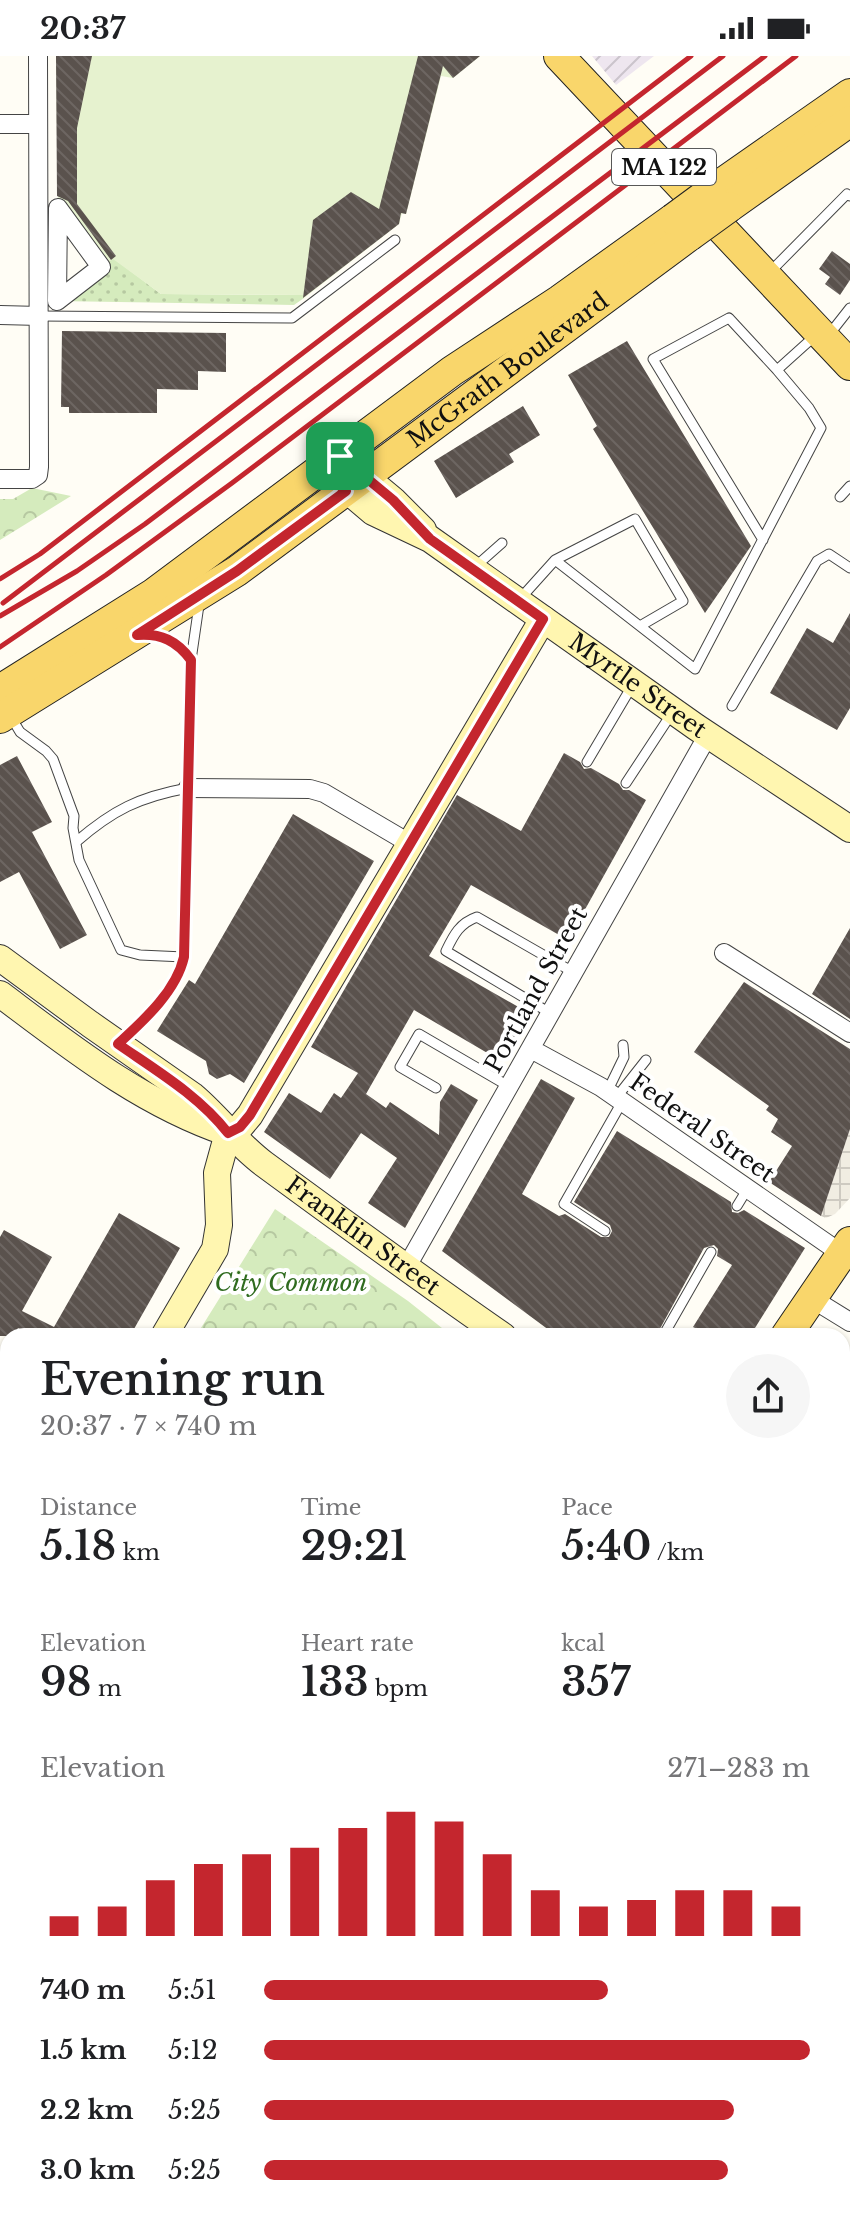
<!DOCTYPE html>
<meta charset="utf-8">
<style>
:root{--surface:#fff;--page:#f6f6f6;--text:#202124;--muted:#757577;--accent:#c4262e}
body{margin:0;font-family:"Libre Baskerville",serif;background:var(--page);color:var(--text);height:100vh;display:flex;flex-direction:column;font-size:30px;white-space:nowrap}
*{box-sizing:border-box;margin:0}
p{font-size:26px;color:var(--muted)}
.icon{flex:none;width:44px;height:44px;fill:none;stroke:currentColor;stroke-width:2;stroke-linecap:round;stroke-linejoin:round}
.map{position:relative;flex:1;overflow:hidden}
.side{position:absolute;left:0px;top:1272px;width:850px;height:888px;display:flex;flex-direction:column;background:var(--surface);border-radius:24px 24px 0 0;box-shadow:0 2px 6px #0004}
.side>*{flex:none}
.pin{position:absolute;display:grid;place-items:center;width:68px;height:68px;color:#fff;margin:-34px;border-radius:16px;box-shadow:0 4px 12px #0006}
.round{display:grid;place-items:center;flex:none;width:84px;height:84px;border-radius:42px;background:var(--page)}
.headline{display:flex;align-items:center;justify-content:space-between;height:136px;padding:0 40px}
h1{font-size:44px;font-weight:600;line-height:60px}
.figures{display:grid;grid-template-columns:repeat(3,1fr);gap:12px;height:136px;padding:8px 40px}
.figures div{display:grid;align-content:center}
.figures b{font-size:40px;font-weight:600}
.figures small{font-size:22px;font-weight:400}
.figures p{font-size:22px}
.chart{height:224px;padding:16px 40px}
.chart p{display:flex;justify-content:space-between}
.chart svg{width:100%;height:144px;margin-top:8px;stroke:var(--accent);stroke-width:6}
ul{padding:0 40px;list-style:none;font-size:26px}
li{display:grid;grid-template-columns:128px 96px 1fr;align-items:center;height:60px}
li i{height:20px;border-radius:10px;background:var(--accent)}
.status{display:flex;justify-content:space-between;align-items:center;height:56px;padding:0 40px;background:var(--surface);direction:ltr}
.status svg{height:22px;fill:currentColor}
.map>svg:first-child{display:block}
.industrial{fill:url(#industrial-furrows)}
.grass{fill:url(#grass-dots)}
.park{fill:url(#park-crowns)}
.pitch{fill:#e6f2cf}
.plaza{fill:url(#plaza-grid)}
.building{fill:url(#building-back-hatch)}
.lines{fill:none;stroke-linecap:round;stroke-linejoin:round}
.lane-casing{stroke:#444;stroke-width:11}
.street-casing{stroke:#444;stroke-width:20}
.secondary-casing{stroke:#333;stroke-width:28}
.primary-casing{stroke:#222;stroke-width:32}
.lane{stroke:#fff;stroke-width:9}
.street{stroke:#fff;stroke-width:18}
.secondary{stroke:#fff6b0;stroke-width:26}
.primary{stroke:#f9d66b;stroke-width:30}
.rail{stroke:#c4262e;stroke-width:5}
.primary-bridge-casing{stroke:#222;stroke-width:32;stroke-linecap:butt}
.primary-bridge{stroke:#f9d66b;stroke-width:30}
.route-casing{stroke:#fff;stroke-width:16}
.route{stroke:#c4262e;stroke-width:10}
.labels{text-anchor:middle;stroke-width:8;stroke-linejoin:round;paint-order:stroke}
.shield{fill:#fff;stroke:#585858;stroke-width:2}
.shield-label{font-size:22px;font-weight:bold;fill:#111}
.street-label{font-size:24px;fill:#111;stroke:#fff}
.park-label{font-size:24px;font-style:italic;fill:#2f6b1f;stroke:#fff}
</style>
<div class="status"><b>20:37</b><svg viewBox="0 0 49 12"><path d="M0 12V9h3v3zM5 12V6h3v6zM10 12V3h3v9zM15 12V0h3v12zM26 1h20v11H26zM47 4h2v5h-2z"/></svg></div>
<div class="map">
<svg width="850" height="2160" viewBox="0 0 850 2160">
<defs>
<pattern id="industrial-furrows" width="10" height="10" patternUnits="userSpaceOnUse" patternTransform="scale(2)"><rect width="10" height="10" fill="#eee6ef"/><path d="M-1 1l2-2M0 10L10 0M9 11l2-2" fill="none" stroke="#cbc4cc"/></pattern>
<pattern id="grass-dots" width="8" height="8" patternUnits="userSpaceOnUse" patternTransform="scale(2)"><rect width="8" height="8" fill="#d5ebbd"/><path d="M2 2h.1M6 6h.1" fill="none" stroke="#b6c8a1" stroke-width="1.8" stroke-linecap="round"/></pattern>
<pattern id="park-crowns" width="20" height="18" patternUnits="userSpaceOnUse" patternTransform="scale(2)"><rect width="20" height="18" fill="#d5ebbd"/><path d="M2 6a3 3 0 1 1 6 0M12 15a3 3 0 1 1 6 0" fill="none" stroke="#b6c8a1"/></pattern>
<pattern id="plaza-grid" width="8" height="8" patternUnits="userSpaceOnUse" patternTransform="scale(2)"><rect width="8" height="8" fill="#f1ede2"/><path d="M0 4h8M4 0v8" fill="none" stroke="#cecac1"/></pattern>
<pattern id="building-back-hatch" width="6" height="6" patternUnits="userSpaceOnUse" patternTransform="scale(2)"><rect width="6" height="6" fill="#5a524d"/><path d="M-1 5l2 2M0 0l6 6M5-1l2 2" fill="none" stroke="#6d6662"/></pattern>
</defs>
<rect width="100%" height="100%" fill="#fffdf5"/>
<path class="industrial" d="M592,0H654L616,29Z"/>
<path class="grass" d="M113,202L161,238L304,239V242L294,249L57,245L61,240Z
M842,1578L850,1581V1676L842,1673Z
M783,2152H836L850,2157V2160H779Z"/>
<path class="park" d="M32,432L71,440L0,484V443H13Z
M275,1153L408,1245L452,1280H196Z"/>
<path class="pitch" d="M56,0H480L453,22L441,20L406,158L402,157L399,168L304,242L303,239L161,238L113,203L101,211L58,152Z"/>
<path class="plaza" d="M850,1073V1142L835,1158L826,1162L821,1160Z"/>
<path class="building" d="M56,0H92L77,72V148L116,200L111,204L68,145L57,140Z
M418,0H480L453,22L443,10L406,158L401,157L399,168L303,242L313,164L351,136L379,153Z
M832,195L850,208V224L840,239L825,228L830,221L819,213Z
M62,275L226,277V316L198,315V334L157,333V357H69V351H61Z
M627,285L751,490L705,557L593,373L597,370L568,319Z
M523,350L540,379L509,398L514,406L456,442L434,405Z
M850,557V652L837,674L770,637L807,572L833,587Z
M564,697L580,706L584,713L591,712L619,728L623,734H629L646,744L568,884L471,829L429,900L529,957L501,1005L414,954L366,1038L386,1052L390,1046L439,1079L440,1046L451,1028L478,1044L405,1172L368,1147L397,1102L361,1077L330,1123L264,1076L289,1037L321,1057L334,1037L341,1042L358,1017L311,991L457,739L521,775Z
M17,700L52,766L32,776L87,879L60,893L19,816L0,826V709Z
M293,758L374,805L244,1027L230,1018L217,1023L209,1018L206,1005L157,975L189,924L195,928Z
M850,872V963L812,938Z
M744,926L850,993V1073L821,1160L769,1126L792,1090L771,1076L778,1063L766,1054L769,1050L694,996Z
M541,1023L575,1042L522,1138L559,1160L565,1158L601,1181H609L612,1175L610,1169L574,1146L617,1075L731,1146L732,1156L738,1157L744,1154L805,1192L750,1280H690L695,1272L693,1271L732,1209L717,1200L718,1193L714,1189L704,1192L656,1280H557L442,1195Z
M119,1157L180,1192L130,1280H32L18,1272L13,1280H0V1181L4,1174L52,1201L22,1255L54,1271Z"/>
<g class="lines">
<defs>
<path id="lane" d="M769,217L847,138L850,140
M40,260L292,262L395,184
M828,280L850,252
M840,441L850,430
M763,484L653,303L729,262L777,314
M555,504L635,463L683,545L640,570
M476,510L502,487
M519,544L555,504L695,613L821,372L809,352L777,314L817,278
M152,579C169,581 181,590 191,604
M732,650L817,505L829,498L850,512
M11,661L20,676L46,695L53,703L74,760L73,772L79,804L121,894L140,899L184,901
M587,706L632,630
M626,727L672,657
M76,786C113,754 139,741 188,732
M550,957L446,895C454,878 460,867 477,861L573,916
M120,986C145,964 176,935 184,901L191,604L199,549
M436,1032L400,1011L419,978L510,1031
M607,1036L624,1001L623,989
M616,1042L646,1004
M737,1150L748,1132
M605,1175L564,1148L622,1046
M663,1280L711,1196
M842,1567L850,1571"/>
<path id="street" d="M0,68H38
M58,152L101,211L57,245Z
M0,259L40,260
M0,423H32L38,419L39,411L38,0
M188,732L310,733L324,737L409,787
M724,897L850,977
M531,993L601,1031L842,1198
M406,1212L708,679
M811,1242L850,1266
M0,1666L8,1669
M842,1941L850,1943
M43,2160L46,2152
M183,2160L184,2152"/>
<g id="secondary">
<path d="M340,400L393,444L423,474"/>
<path id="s1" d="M322,413L373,456L430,483L696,671L850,773"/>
<path id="s2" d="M0,902L90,968L193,1040C218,1061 237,1088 264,1108C343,1166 422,1224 503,1280"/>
<path d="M0,938C72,992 142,1048 228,1077"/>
<path d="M228,1077L240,1071L250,1059L543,563"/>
<path d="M164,1280L215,1193L219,1169L217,1117L228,1077"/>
<path d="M0,1361L8,1365"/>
<path d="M842,1771L850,1772"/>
<path d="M0,1916L8,1920"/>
<path d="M0,1944L8,1948"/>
<path d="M842,2129L850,2132"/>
<path d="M577,2152L598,2160"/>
<path d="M653,2160L660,2152"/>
</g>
<g id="primary">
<path d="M559,0L850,309"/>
<path d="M711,135L850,38"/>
<path d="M729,151L850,65"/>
<path d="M0,634L153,538L452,315L560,244L673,163"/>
<path id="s3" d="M0,662L237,515L689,180"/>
<path d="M786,1280L850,1186"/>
<path d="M429,2160L432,2152"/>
</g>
</defs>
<use href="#lane" class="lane-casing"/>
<use href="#street" class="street-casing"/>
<use href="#secondary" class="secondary-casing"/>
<use href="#primary" class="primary-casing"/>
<use href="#lane" class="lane"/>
<use href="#street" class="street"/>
<use href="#secondary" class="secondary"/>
<use href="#primary" class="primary"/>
<path class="rail" d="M0,523L40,498L691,0
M3,547L723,0
M0,560L77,515L145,468L765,0
M0,591L106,519L232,427L796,0"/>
<defs>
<path id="primary-bridge" d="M673,163L711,135
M689,180L729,151"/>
</defs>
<use href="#primary-bridge" class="primary-bridge-casing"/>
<use href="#primary-bridge" class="primary-bridge"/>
</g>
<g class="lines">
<defs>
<path id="route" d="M340,400L393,444L430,483L543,563L250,1059L240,1071L228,1077C198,1039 157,1015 118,988C143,965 176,936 184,901L191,604C177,585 161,577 137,579L237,515L346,435L322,413Z"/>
</defs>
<use href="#route" class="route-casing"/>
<use href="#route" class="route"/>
</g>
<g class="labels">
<rect class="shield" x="612" y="93" width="104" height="36" rx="6"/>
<g class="shield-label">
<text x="664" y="119">MA 122</text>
</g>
<g class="street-label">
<text dy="8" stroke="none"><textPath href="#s3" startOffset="616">McGrath Boulevard</textPath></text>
<text dy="8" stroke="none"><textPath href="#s1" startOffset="384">Myrtle Street</textPath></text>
<text transform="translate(536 934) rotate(-61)" y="8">Portland Street</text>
<text transform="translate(702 1072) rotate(35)" y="8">Federal Street</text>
<text dy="8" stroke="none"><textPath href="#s2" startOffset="458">Franklin Street</textPath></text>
</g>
<g class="park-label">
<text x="291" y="1235">City Common</text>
</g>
</g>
</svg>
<div class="pin" style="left:340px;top:400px;background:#1e9e55"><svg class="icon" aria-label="arrive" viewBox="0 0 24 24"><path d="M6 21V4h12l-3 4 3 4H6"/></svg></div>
<section class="side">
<div class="headline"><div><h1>Evening run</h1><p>20:37 · 7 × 740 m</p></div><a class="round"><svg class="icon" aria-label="share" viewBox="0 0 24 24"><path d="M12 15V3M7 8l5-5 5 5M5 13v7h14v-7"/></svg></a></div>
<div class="figures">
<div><p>Distance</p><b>5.18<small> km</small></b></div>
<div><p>Time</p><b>29:21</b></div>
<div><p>Pace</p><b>5:40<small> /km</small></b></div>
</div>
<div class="figures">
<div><p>Elevation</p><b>98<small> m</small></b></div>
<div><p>Heart rate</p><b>133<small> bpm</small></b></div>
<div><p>kcal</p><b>357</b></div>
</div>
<div class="chart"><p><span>Elevation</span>271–283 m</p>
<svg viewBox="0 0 160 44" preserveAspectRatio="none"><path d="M5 44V38M15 44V35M25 44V27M35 44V22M45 44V19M55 44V17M65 44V11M75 44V6M85 44V9M95 44V19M105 44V30M115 44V35M125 44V33M135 44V30M145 44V30M155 44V35"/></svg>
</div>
<ul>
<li><b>740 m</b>5:51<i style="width:63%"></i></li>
<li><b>1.5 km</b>5:12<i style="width:100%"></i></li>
<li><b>2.2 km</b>5:25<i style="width:86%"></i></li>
<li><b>3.0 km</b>5:25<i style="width:85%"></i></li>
</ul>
</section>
</div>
